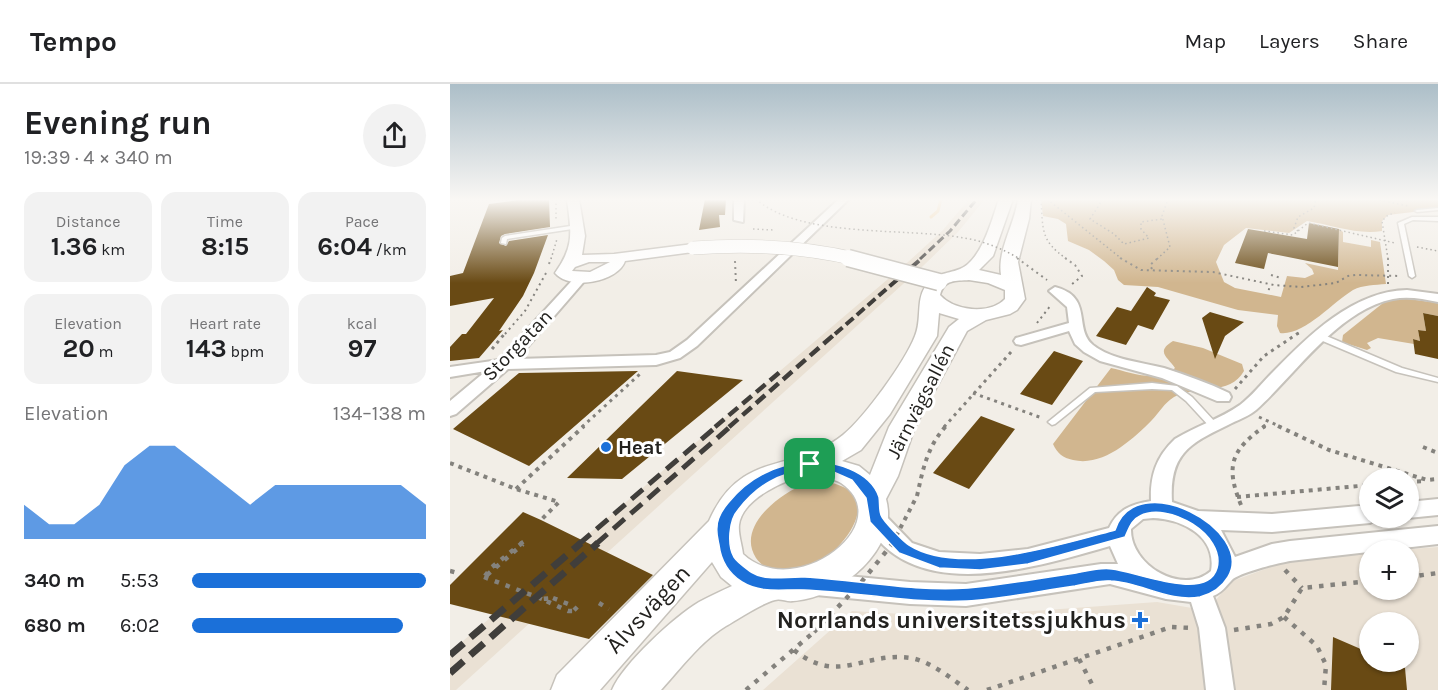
<!DOCTYPE html>
<meta charset="utf-8">
<style>
:root{--surface:#fff;--page:#f2f2f2;--text:#202124;--muted:#757577;--line:#e0e0e0;--accent:#1b70d9}
body{margin:0;font-family:Karla,sans-serif;background:var(--page);color:var(--text);height:100vh;display:flex;flex-direction:column;font-size:22px;white-space:nowrap}
*{box-sizing:border-box;margin:0}
p{font-size:20px;color:var(--muted)}
.icon{flex:none;width:33px;height:33px;fill:none;stroke:currentColor;stroke-width:2;stroke-linecap:round;stroke-linejoin:round}
.map{position:relative;flex:1;overflow:hidden}
.drawer{display:flex;flex-direction:column;background:var(--surface);width:450px}
.drawer>*{flex:none}
.buttons{position:absolute;left:909px;top:384px;display:grid;gap:12px}
.buttons a{display:grid;place-items:center;width:60px;height:60px;border-radius:50%;background:var(--surface);box-shadow:0 2px 4px #0004;font-size:30px}
.pin{position:absolute;display:grid;place-items:center;width:51px;height:51px;color:#fff;margin:-26px;border-radius:12px;box-shadow:0 3px 9px #0006}
.round{display:grid;place-items:center;flex:none;width:63px;height:63px;border-radius:32px;background:var(--page)}
.headline{display:flex;align-items:center;justify-content:space-between;height:102px;padding:0 24px}
h1{font-size:33px;font-weight:700;line-height:45px}
.metrics{display:grid;grid-template-columns:repeat(3,1fr);gap:9px;height:102px;padding:6px 24px}
.metrics div{display:grid;align-content:center;border-radius:15px;background:var(--page);text-align:center}
.metrics b{font-size:26px;font-weight:700}
.metrics small{font-size:16px;font-weight:400}
.metrics p{font-size:16px}
.chart{height:168px;padding:12px 24px}
.chart p{display:flex;justify-content:space-between}
.chart svg{width:100%;height:108px;margin-top:6px;fill:var(--accent);opacity:.7}
ul{padding:0 24px;list-style:none;font-size:20px}
li{display:grid;grid-template-columns:96px 72px 1fr;align-items:center;height:45px}
li i{height:15px;border-radius:8px;background:var(--accent)}
header{display:flex;align-items:center;gap:36px;box-sizing:border-box;height:84px;padding:0 30px;background:var(--surface);border-bottom:2px solid var(--line)}
header strong{font-size:28px}
nav{display:flex;gap:33px;margin-inline-start:auto;font-size:21px}
main{display:flex;flex:1;min-height:0}
.map>svg:first-child{display:block}
.built{fill:#eae1d4;fill-rule:evenodd}
.green{fill:#d1b68f}
.lines{fill:none;stroke-linecap:round;stroke-linejoin:round}
.stream{stroke:#f2cd98;stroke-width:3}
.building{fill:#694a14}
.service-casing{stroke:#c6c2bb;stroke-width:3}
.minor-casing{stroke:#c6c2bb;stroke-width:4}
.tertiary-casing{stroke:#c6c2bb;stroke-width:3}
.secondary-casing{stroke:#c6c2bb;stroke-width:3}
.path-far4{stroke:#84827d;stroke-width:1.5;stroke-dasharray:1.5 3;stroke-linecap:butt}
.path-far3{stroke:#84827d;stroke-width:2;stroke-dasharray:2 4;stroke-linecap:butt}
.path-far2{stroke:#84827d;stroke-width:3;stroke-dasharray:3 4.5;stroke-linecap:butt}
.path-far1{stroke:#84827d;stroke-width:4;stroke-dasharray:4 5;stroke-linecap:butt}
.path{stroke:#84827d;stroke-width:4.5;stroke-dasharray:4.5 7;stroke-linecap:butt}
.service{fill:#fff;fill-rule:evenodd}
.minor{fill:#fff;fill-rule:evenodd}
.tertiary{fill:#fff;fill-rule:evenodd}
.secondary{fill:#fff;fill-rule:evenodd}
.rail-far4{stroke:#403e3b;stroke-width:3;stroke-dasharray:8 4;stroke-linecap:butt}
.rail-far3{stroke:#403e3b;stroke-width:4;stroke-dasharray:10 4.5;stroke-linecap:butt}
.rail-far2{stroke:#403e3b;stroke-width:4.5;stroke-dasharray:12 6;stroke-linecap:butt}
.rail-far1{stroke:#403e3b;stroke-width:5;stroke-dasharray:15 8;stroke-linecap:butt}
.rail{stroke:#403e3b;stroke-width:7;stroke-dasharray:18 9;stroke-linecap:butt}
.tertiary-bridge-far1-casing{stroke:#c6c2bb;stroke-width:14;stroke-linecap:butt}
.tertiary-bridge-casing{stroke:#c6c2bb;stroke-width:19;stroke-linecap:butt}
.path-bridge-far3{stroke:#84827d;stroke-width:1.5;stroke-dasharray:1.5 3;stroke-linecap:butt}
.path-bridge-far2{stroke:#84827d;stroke-width:2;stroke-dasharray:2 4;stroke-linecap:butt}
.path-bridge-far1{stroke:#84827d;stroke-width:4;stroke-dasharray:4 5;stroke-linecap:butt}
.path-bridge{stroke:#84827d;stroke-width:4.5;stroke-dasharray:4.5 7;stroke-linecap:butt}
.tertiary-bridge-far1{stroke:#fff;stroke-width:13}
.tertiary-bridge{stroke:#fff;stroke-width:16}
.route{fill:#1b70d9;stroke:#fff;stroke-width:1.5;fill-rule:evenodd}
.poi-dot{fill:#1b70d9;stroke:#fff;stroke-width:2}
.labels{text-anchor:middle;stroke-width:6;stroke-linejoin:round;paint-order:stroke}
.street-label{font-size:20px;fill:#23221f;stroke:#fff}
.poi-label{font-size:20px;font-weight:bold;fill:#23221f;stroke:#fff;text-anchor:start}
.near-street-label{font-size:24px;fill:#23221f;stroke:#fff}
.near-poi-label{font-size:24px;font-weight:bold;fill:#23221f;stroke:#fff;text-anchor:end}
</style>
<header>
<strong>Tempo</strong>
<nav><a>Map</a><a>Layers</a><a>Share</a></nav>
</header>
<main>
<section class="drawer">
<div class="headline"><div><h1>Evening run</h1><p>19:39 · 4 × 340 m</p></div><a class="round"><svg class="icon" aria-label="share" viewBox="0 0 24 24"><path d="M12 15V3M7 8l5-5 5 5M5 13v7h14v-7"/></svg></a></div>
<div class="metrics">
<div><p>Distance</p><b>1.36<small> km</small></b></div>
<div><p>Time</p><b>8:15</b></div>
<div><p>Pace</p><b>6:04<small> /km</small></b></div>
</div>
<div class="metrics">
<div><p>Elevation</p><b>20<small> m</small></b></div>
<div><p>Heart rate</p><b>143<small> bpm</small></b></div>
<div><p>kcal</p><b>97</b></div>
</div>
<div class="chart"><p><span>Elevation</span>134–138 m</p>
<svg viewBox="0 0 160 44" preserveAspectRatio="none"><path d="M0 44V30L10 38L20 38L30 30L40 14L50 6L60 6L70 14L80 22L90 30L100 22L110 22L120 22L130 22L140 22L150 22L160 30V44z"/></svg>
</div>
<ul>
<li><b>340 m</b>5:53<i style="width:100%"></i></li>
<li><b>680 m</b>6:02<i style="width:90%"></i></li>
</ul>
</section>
<div class="map">
<svg width="988" height="606" viewBox="0 0 988 606">
<rect width="100%" height="100%" fill="#f2eee7"/>
<path class="built" d="M519,115H535L508,148L474,181L6,606H0V568L458,178L493,146Z
M988,463V606H313L402,527L503,533L707,518L742,524L766,516L780,498L840,476L919,469L920,506H958V466H948ZM920,538H958V578H920Z"/>
<path class="green" d="M591,115H988V125L938,131L932,137V147C907,151 882,141 857,137L839,149L796,144L774,161L766,178L774,198L785,204L831,213L837,192L855,194L864,190L862,185L855,179L888,186L889,145L893,148V158L921,163V156L930,158L936,200C925,201 913,201 903,206C883,218 854,252 830,249L827,242L828,231L788,226L708,203L674,201L668,196L664,186L654,177L639,166L618,157L616,140L608,135L593,132Z
M951,214L988,219V232L973,229L976,247L968,246L970,257L963,255L964,260L928,254L917,259L921,264L917,266L892,258L893,251L933,219Z
M723,257L753,264L792,280L794,287C780,312 746,301 724,313C714,319 709,329 702,336C682,356 653,383 623,376C613,374 607,369 603,360L661,284C680,288 708,300 725,284C718,273 705,268 723,257Z
M377,397C388,401 399,403 405,413C419,436 381,475 360,484C352,487 338,486 328,486C319,487 311,481 306,474C286,443 329,410 355,400C362,397 370,398 377,397Z"/>
<g class="lines">
<path class="stream" d="M481,133L488,127L491,115"/>
</g>
<path class="building" d="M76,115H99L100,143L55,150L51,152L49,159L56,162L59,157L98,151L84,189L73,212L49,247L53,246L29,274L0,277V263L12,250H16L44,214L0,222V192L13,189L39,120Z
M255,115H276L275,131H269L270,143L249,146Z
M859,139L889,145L888,183L818,169L814,185L785,179L798,145L857,155Z
M697,203L706,209L704,212L720,216L703,246L688,241L676,261L646,252L667,223L681,227Z
M760,228L794,238L775,252L765,275L752,234Z
M973,229L988,232V275L965,270L963,255L970,257L968,246L976,247Z
M604,267L633,277L602,321L570,310Z
M188,287L79,382L3,345L69,289Z
M227,287L293,296L172,395L117,394Z
M531,332L565,345L519,405L483,389Z
M73,428L91,436L203,491L139,555L0,520V501Z
M883,553L920,569V578H940L955,584L957,606H881Z"/>
<g class="lines">
<defs>
<path id="service" d="M988,124V126L967,128L965,127L967,126Z
M962,133H988V137L963,136L954,140L965,192L962,194L959,192L948,139Z
M127,141L130,143L129,144L57,155L56,160L51,159L52,154L55,152Z
M868,251H874L952,284L988,294V298L946,288L868,255L867,253Z
M702,299L727,302L742,313L766,339L767,341L766,343H760L736,317L722,306L702,305L645,308L605,340L602,341L598,338L640,304Z"/>
<path id="minor" d="M284,115H294L293,138L284,136Z
M389,115H399L247,262L230,274L206,281L58,285L6,330L0,332V317L36,287L0,293V283L49,276L128,190H136L138,193L67,275L206,271L220,268L237,256Z
M605,203C644,213 623,244 643,261C662,276 691,278 714,284C736,291 758,299 779,309L781,313L779,317H767L712,294L650,277L634,268L625,260L619,247L571,261L566,260L564,257L566,254L619,239L617,223L599,207Z
M957,206L988,210V218C973,215 958,212 943,215C888,226 845,291 806,326C799,332 790,335 782,339C741,359 719,368 722,418L748,427L822,430L920,421V434H929L920,439L822,448L771,446L785,473L822,460L840,457L988,442V460L840,477C829,479 787,489 781,497C775,503 773,508 763,512L775,544L784,606H756L749,544L741,518L716,515L660,500L516,522L460,520L366,511L357,508L354,500L357,492L366,489L460,498L516,500L651,480H668L660,462C586,483 460,524 414,435L417,429L425,426L433,429L462,459L489,468L530,470L578,465L659,444C668,425 682,420 701,417C700,392 706,373 725,355C746,342 770,335 790,321C802,312 812,299 823,288C858,252 903,207 957,206ZM703,434C732,435 767,452 761,487C732,512 680,481 681,445L693,435Z
M988,415V431L958,434H955H958V418Z"/>
<path id="tertiary" d="M117,115H129L135,152L132,171L164,170L243,160L250,164L243,168L175,177C168,198 120,207 105,189C125,161 121,148 117,115ZM139,178H160L140,188L122,187L125,183Z"/>
<path id="secondary" d="M549,115H563L543,172L529,186L551,191C547,166 565,140 568,115H581L579,135L568,178L575,215L567,226L560,230L536,236L517,247L465,343L448,392L436,415C450,465 390,514 343,517C337,518 330,514 325,516C312,519 288,535 276,542C251,557 231,584 211,606H162C173,580 224,533 249,518C260,512 271,507 282,502L271,493L262,478L150,606H101L107,591L259,437C291,364 345,390 393,351C414,334 455,278 465,252C472,236 466,217 475,203C485,188 495,191 510,185C532,176 542,135 549,115ZM519,196L538,199L555,206V215C540,231 504,227 490,211C494,195 506,197 519,196ZM489,229L509,235L499,243L439,343L420,391L409,382L392,377L411,366L440,330L487,252ZM360,390C369,393 383,394 391,399C450,439 345,519 293,470C292,461 288,450 289,441C292,414 337,395 360,390Z"/>
</defs>
<use href="#service" class="service-casing"/>
<use href="#minor" class="minor-casing"/>
<use href="#tertiary" class="tertiary-casing"/>
<use href="#secondary" class="secondary-casing"/>
<path class="path-far4" d="M106,115V137
M591,115C593,145 590,157 617,175
M597,115L672,175
M653,115L640,135L664,150L674,160L699,154L691,145V138L712,135
M925,115L958,122
M303,145L324,146
M814,147L843,151L858,139L945,159
M848,147L844,144L848,133L864,124L866,115
M967,163L988,167
M101,175L107,155
M707,175L720,163L712,132L718,115
M938,175L932,137L938,131L945,129"/>
<path class="path-far3" d="M615,174L625,181L632,192L621,201
M670,174L691,186L763,188L824,201L851,203L886,199L898,192L906,191L951,192
M938,174V200
M285,177L286,200
M99,180L101,174
M702,185L700,181L708,174
M821,191L831,194
M818,205L823,206
M587,239L601,221
M55,250L75,227L96,189
M847,250L851,248"/>
<path class="path-far2" d="M42,265L56,248
M785,305L814,272L850,248
M523,309L592,334
M809,333L831,343
M132,343L190,290
M494,343L562,267
M813,343L819,339"/>
<path class="path-far1" d="M828,342L879,366L977,396L988,395
M973,363L988,369
M0,379L66,405L109,418L91,436
M958,398L975,397
M66,405L134,342
M467,412C473,385 477,363 496,342
M787,413L920,401
M791,421C775,382 781,366 815,342
M70,460L76,456"/>
<path class="path" d="M835,486L852,504
M0,487L11,490
M37,491L73,460
M35,492L42,483L72,459
M34,493L92,515
M958,493L988,489
M103,514L123,522L128,527H118L92,515Z
M149,519L159,525
M834,533L867,562L876,581L874,606
M784,546L821,540L834,533L852,504L920,497
M344,566C389,602 413,567 461,574C482,578 500,594 518,606
M629,575L643,602
M296,606L364,548
M537,606L721,543L741,544"/>
<use href="#service" class="service"/>
<use href="#minor" class="minor"/>
<use href="#tertiary" class="tertiary"/>
<use href="#secondary" class="secondary"/>
<path class="rail-far4" d="M470,175L500,147L527,115"/>
<path class="rail-far3" d="M385,250L472,174"/>
<path class="rail-far2" d="M265,343L330,288
M279,343L387,248"/>
<path class="rail-far1" d="M129,460L267,342
M146,460L281,342"/>
<path class="rail" d="M0,571L131,459
M0,589L148,459"/>
<defs>
<path id="tertiary-bridge-far1" d="M243,164C298,160 351,162 405,175"/>
<path id="tertiary-bridge" d="M398,174L489,198"/>
</defs>
<use href="#tertiary-bridge-far1" class="tertiary-bridge-far1-casing"/>
<use href="#tertiary-bridge" class="tertiary-bridge-casing"/>
<path class="path-bridge-far3" d="M306,115C351,155 456,143 514,154C534,157 553,165 570,175"/>
<path class="path-bridge-far2" d="M567,174L597,196"/>
<path class="path-bridge-far1" d="M442,460L467,412"/>
<path class="path-bridge" d="M364,548L409,501L443,459"/>
<use href="#tertiary-bridge-far1" class="tertiary-bridge-far1"/>
<use href="#tertiary-bridge" class="tertiary-bridge"/>
</g>
<linearGradient id="sky" x2="0" y2="1"><stop stop-color="#acbec8"/><stop offset="0.58" stop-color="#f9f7f4"/><stop offset="1" stop-color="#f9f7f4" stop-opacity="0"/></linearGradient>
<rect width="988" height="199" fill="url(#sky)"/>
<path class="route" d="M360,376C384,378 420,386 429,413C430,419 429,426 431,431C433,437 454,458 459,461C509,493 613,460 665,446C686,381 806,446 778,493C772,503 762,510 750,513C720,519 690,498 661,497C649,496 636,500 625,502C589,507 553,515 517,517C462,520 408,508 354,506C333,505 311,510 292,498C278,489 271,477 269,461C268,456 266,449 267,443C267,435 273,425 278,419C300,392 326,381 360,376ZM360,385L379,386L402,396L416,414L420,438L449,469L489,484L530,486L578,480L675,453C679,445 681,436 690,432C718,417 776,451 767,484C757,519 685,487 662,485C651,483 637,487 626,489C590,494 554,501 518,504C464,508 409,496 355,493C337,492 317,498 301,488C297,485 287,478 284,473C277,461 279,436 288,426C307,401 329,389 360,385Z"/>
<g class="poi-dot">
<circle cx="156" cy="363" r="6"/>
<path d="M687 527h6v6h6v6h-6v6h-6v-6h-6v-6h6z"/>
</g>
<g class="labels">
<g class="street-label">
<text transform="translate(67 261) rotate(-46)" y="7">Storgatan</text>
<text transform="translate(470 317) rotate(-63)" y="7">Järnvägsallén</text>
</g>
<g class="poi-label">
<text x="168" y="370">Heat</text>
</g>
<g class="near-street-label">
<text transform="translate(198 525) rotate(-47)" y="8">Älvsvägen</text>
</g>
<g class="near-poi-label">
<text x="676" y="544">Norrlands universitetssjukhus</text>
</g>
</g>
</svg>
<div class="buttons">
<a><svg class="icon" aria-label="layers" viewBox="0 0 24 24"><path d="M12 4l9 5-9 5-9-5zM3 14l9 5 9-5"/></svg></a>
<a>+</a>
<a>−</a>
</div>
<div class="pin" style="left:360px;top:380px;background:#1e9e55"><svg class="icon" aria-label="arrive" viewBox="0 0 24 24"><path d="M6 21V4h12l-3 4 3 4H6"/></svg></div>
</div>
</main>
